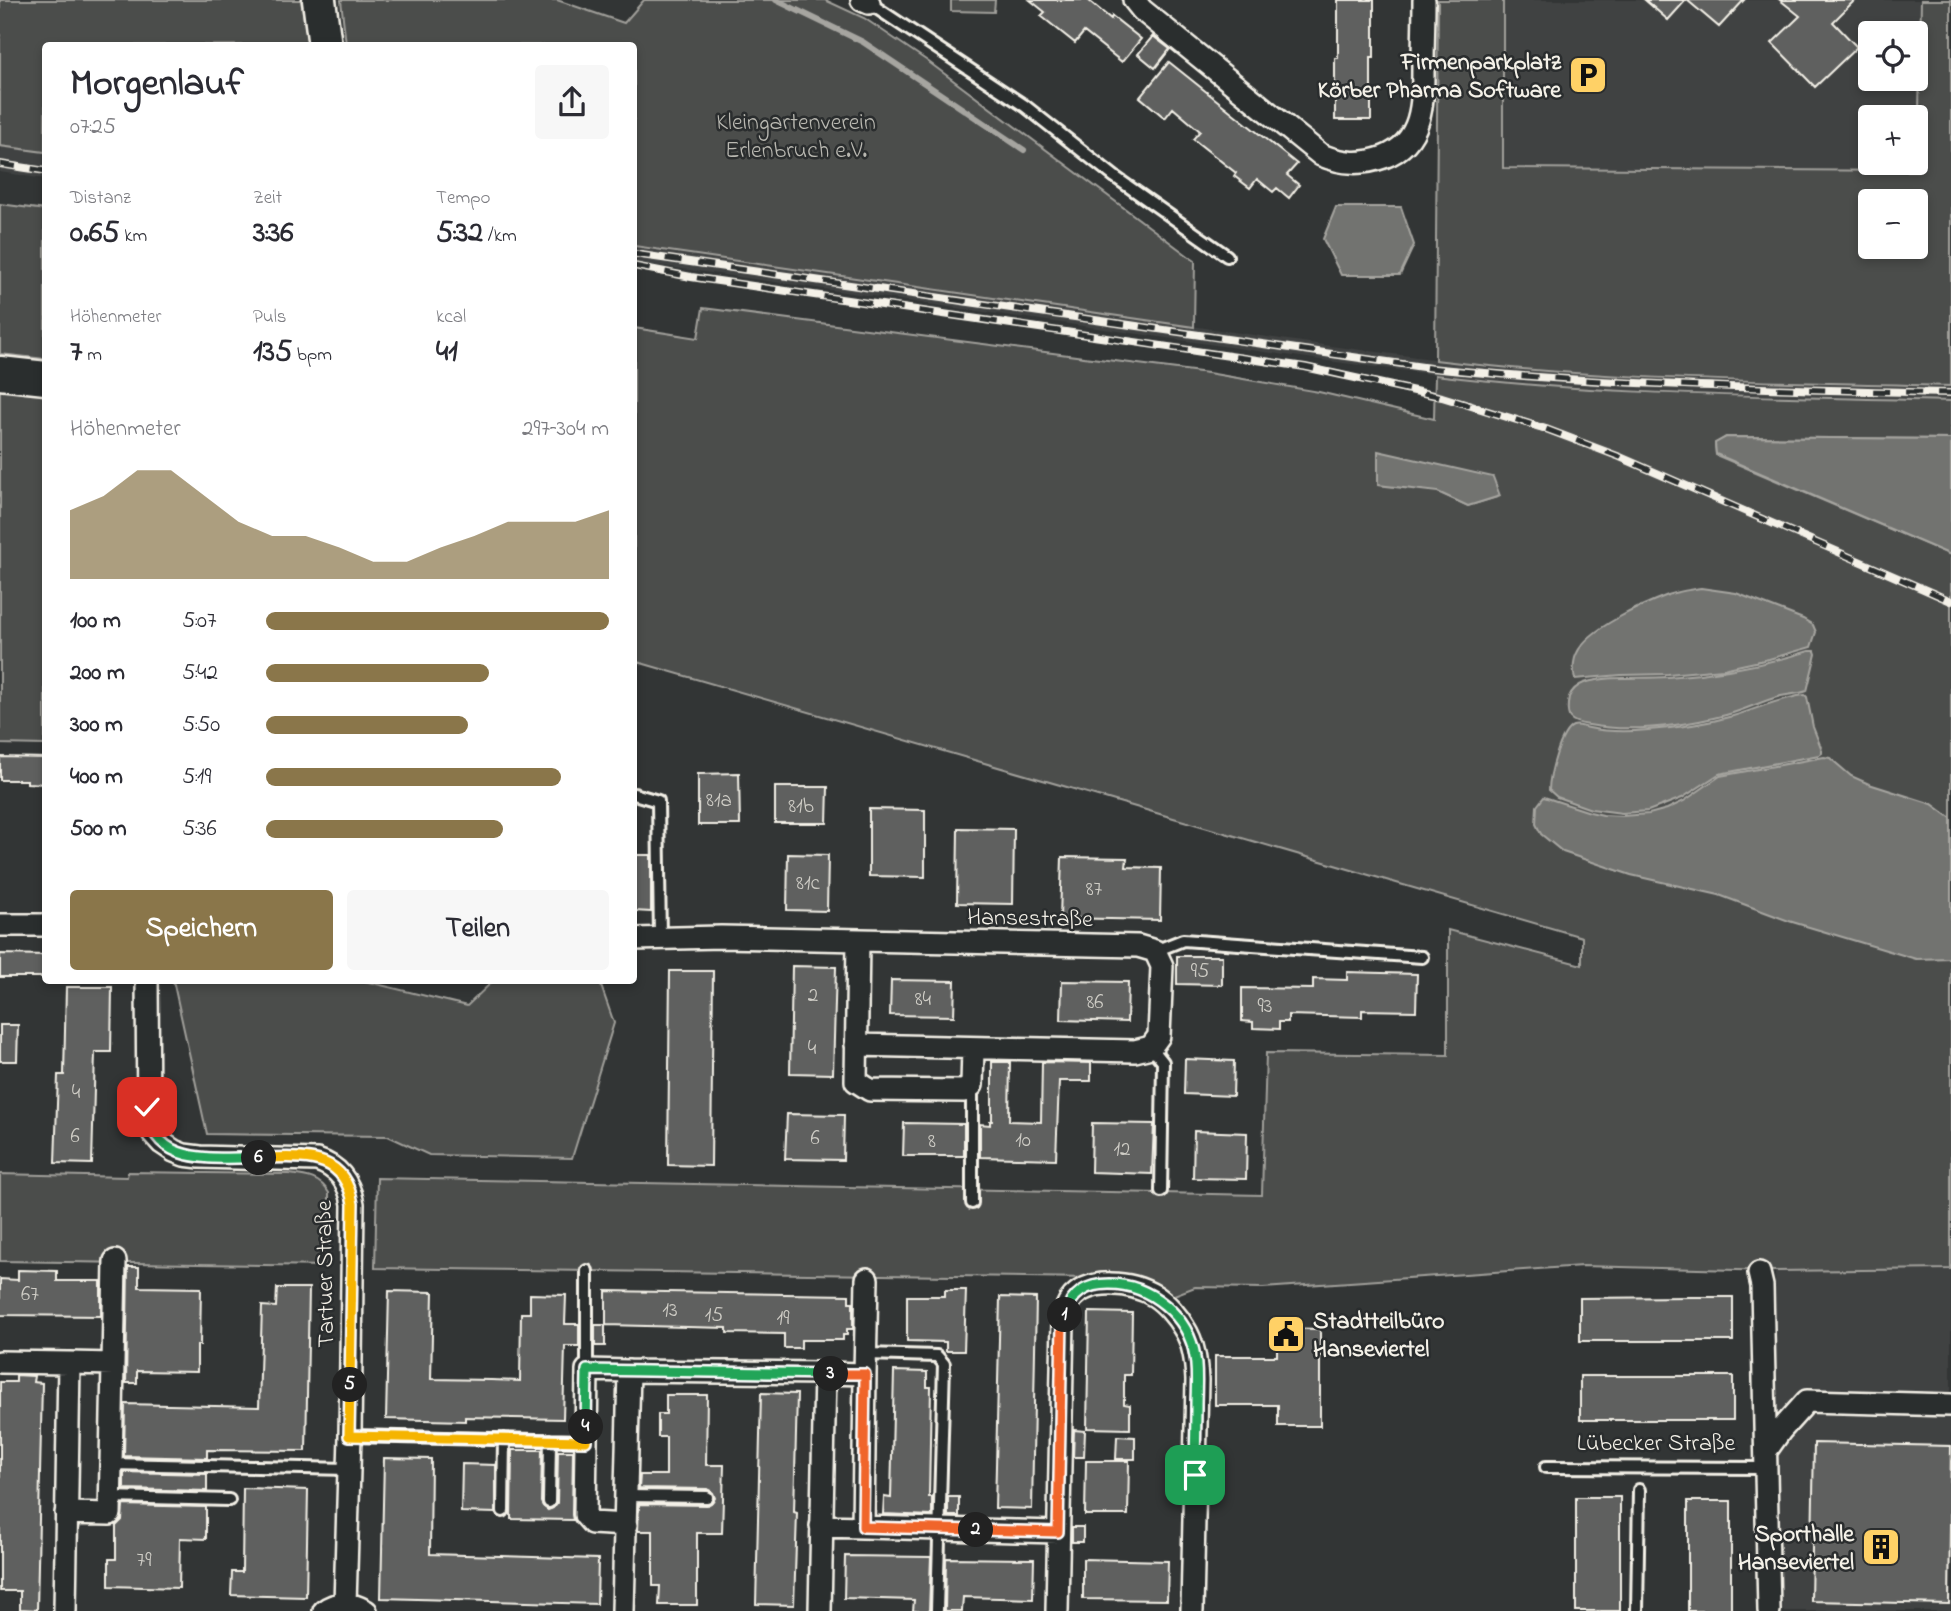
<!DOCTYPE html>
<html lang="de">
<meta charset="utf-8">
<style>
:root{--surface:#fff;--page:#f7f7f7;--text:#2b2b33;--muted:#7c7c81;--accent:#8a764a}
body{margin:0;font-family:"Indie Flower",sans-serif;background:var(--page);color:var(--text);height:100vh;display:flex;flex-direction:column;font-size:26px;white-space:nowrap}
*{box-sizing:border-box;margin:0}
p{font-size:23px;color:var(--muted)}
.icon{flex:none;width:38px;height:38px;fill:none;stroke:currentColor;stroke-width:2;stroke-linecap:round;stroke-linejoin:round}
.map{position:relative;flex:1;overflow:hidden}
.panel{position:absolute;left:42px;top:42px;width:595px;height:942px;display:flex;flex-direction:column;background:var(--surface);border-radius:7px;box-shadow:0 4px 10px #0003}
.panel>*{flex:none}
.controls{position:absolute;left:1858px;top:21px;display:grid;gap:14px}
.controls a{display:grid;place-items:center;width:70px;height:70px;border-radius:7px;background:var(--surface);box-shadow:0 4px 10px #0003;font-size:35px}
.pin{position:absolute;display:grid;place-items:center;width:60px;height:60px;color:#fff;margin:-30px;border-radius:14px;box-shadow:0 4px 10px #0006}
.km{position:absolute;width:35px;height:35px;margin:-18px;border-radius:50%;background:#222;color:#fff;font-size:19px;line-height:35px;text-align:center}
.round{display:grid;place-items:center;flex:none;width:74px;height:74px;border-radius:7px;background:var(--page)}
.headline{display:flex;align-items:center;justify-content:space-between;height:119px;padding:0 28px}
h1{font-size:38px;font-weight:800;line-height:52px}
.stats{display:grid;grid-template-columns:repeat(3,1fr);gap:10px;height:119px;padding:7px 28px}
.stats div{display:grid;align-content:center}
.stats b{font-size:30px;font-weight:800}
.stats small{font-size:19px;font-weight:400}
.stats p{font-size:19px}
.chart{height:196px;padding:14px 28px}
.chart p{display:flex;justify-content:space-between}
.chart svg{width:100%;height:126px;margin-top:7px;fill:var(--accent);opacity:.7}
.primary-button{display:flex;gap:14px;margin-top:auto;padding:14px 28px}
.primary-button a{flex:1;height:80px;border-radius:7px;background:var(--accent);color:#fff;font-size:28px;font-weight:800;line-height:80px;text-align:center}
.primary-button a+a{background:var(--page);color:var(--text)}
ul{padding:0 28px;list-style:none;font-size:23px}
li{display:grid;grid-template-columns:112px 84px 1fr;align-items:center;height:52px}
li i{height:18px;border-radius:9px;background:var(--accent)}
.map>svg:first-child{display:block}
.built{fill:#404242;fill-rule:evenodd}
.green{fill:#4b4d4c;stroke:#a09f9a;stroke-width:2;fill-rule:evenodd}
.water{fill:#727370;stroke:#a6a5a0;stroke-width:2}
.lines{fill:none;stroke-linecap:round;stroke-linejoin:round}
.stream{stroke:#a6a5a0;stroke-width:6}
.building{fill:#5f605f;stroke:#f4f1e8;stroke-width:2}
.lane-casing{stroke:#f4f1e8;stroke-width:16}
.street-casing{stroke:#f4f1e8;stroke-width:26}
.secondary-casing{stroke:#f4f1e8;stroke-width:37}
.lane{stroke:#2a2d2e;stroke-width:10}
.street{stroke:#2a2d2e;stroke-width:21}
.secondary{stroke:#2a2d2e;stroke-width:32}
.rail-casing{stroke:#f4f1e8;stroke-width:8}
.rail{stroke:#2a2d2e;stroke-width:5;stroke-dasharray:16;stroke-linecap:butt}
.split-1-casing{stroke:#fff;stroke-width:14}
.split-2-casing{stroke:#fff;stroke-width:14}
.split-3-casing{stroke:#fff;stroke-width:14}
.split-4-casing{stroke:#fff;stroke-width:14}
.split-5-casing{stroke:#fff;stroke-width:14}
.split-6-casing{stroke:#fff;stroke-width:14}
.split-7-casing{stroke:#fff;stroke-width:14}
.split-1{stroke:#22a559;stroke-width:9}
.split-2{stroke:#f0652b;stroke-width:9}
.split-3{stroke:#f0652b;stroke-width:9}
.split-4{stroke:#22a559;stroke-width:9}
.split-5{stroke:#f5b400;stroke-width:9}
.split-6{stroke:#f5b400;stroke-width:9}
.split-7{stroke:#22a559;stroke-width:9}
.labels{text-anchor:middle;stroke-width:5;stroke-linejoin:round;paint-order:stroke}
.number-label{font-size:21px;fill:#cfcdc6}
.poi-label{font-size:24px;font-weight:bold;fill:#f4f1e8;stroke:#2a2d2e;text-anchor:end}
.park-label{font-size:24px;fill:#b9b8b1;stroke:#2a2d2e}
.street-label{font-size:24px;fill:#f4f1e8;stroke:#2a2d2e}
</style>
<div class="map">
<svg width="1951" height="1611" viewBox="0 0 1951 1611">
<rect width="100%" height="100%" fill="#323535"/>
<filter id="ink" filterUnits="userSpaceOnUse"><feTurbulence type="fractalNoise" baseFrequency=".0143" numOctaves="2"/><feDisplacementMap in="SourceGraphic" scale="14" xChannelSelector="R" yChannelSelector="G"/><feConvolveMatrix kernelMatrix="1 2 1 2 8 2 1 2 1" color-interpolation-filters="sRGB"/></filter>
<g filter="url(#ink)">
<path class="built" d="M1438,0H1921L1919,171L1436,168ZM1871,33H1916V79H1871ZM1871,117H1916V163H1871Z
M0,146L45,152V179L0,172Z
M634,246L1330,346L1495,367L1623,376L1951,386V401L1622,391L1493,382L1328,361L634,262Z
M1951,1269V1611H1779L1775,1271Z"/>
<path class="green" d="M0,0H301L308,45L46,46L45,152L0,146Z
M341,0H557L624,23L644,0H825L864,18L926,60L1195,261L1194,327L634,246V46L346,45Z
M951,0H995L994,12L951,11Z
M1438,0H1503V168L1918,171L1921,0H1951V386C1779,381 1606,381 1435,360ZM1871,201H1916V247H1871Z
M0,204L45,210V359L0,354Z
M703,308L1208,373L1319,392L1434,419L1435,375C1606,396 1779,396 1951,401V439L1726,437L1715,444L1716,455L1951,555V1269L1775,1271L1582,1266L1263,1288L1195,1287L1169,1297L1091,1278L375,1268L377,1178L1262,1195L1266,1053L1448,1055V930L1582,965V937L634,661V328L698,338ZM1438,492L1500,496L1468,506Z
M0,385L45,389V745L0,744Z
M173,980H360L467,1006L494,980H599L614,1023L572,1158L429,1155L388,1136L207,1134Z
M128,1172L289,1174C306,1176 320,1177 329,1193V1266L0,1261V1174L127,1177Z"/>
<path class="water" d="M1336,207H1401L1414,245L1400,275H1341L1323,239Z
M1726,437L1951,439V555L1716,454L1715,443Z
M1378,451L1493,477L1500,496L1468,506L1438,492L1378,485Z
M1701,588L1736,593L1803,619L1813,625L1816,632L1811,647L1769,659L1723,669L1668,674L1621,675L1575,679C1573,672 1573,660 1577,653C1588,628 1644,604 1668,595C1679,591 1690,590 1701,588Z
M1809,651H1815L1816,654L1807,691C1799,694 1790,694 1781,696C1762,701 1745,710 1726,715C1682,726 1634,733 1589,725C1583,724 1574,723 1570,718C1566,712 1568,703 1569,697C1572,690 1576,686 1584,683C1611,675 1640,679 1668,677C1716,674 1763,665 1809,651Z
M1805,695L1807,697L1813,727L1822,750V753L1819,755L1719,774L1682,798L1648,811L1622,813L1591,809L1557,797L1549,790C1549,777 1560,731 1573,726C1578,724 1583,727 1589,728C1608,732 1628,732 1648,730C1676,728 1705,724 1733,716C1757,709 1779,698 1805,695Z
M1824,757L1830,758L1851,776L1869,784L1932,804L1951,818V958L1916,959L1789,921L1719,895L1631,875L1563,852L1541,834L1536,824L1537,806L1544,797L1590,812L1603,815L1622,816L1649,814L1667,809L1684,801L1720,776Z"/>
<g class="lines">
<path class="stream" d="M776,0L863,42L1024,150"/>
</g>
<path class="building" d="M1030,0H1088L1111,19L1112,16L1141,39L1122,62L1084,32L1075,43L1041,16L1045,12Z
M1338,0H1374V58H1371V120H1335V58H1338Z
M1645,0H1686L1668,20Z
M1687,0H1744L1719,27Z
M1780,0H1855L1833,22L1857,47L1815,87L1772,43L1800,16Z
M1153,36L1170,49L1155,68L1138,54Z
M1169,62L1297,164L1287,175L1299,185L1289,198L1277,188L1273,192L1257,179L1250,188L1234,176L1236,173L1193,139L1200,131L1173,108L1165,118L1140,97Z
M0,757L46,758V784L27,783V780H0Z
M739,773L740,825H698V774Z
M775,787H828L827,823H775Z
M869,809L925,810V877L869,876Z
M958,828L1014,829L1013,904L957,903Z
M788,854L828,855L827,911L787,910Z
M634,855H651V912L634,911Z
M1062,857L1127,858L1126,867L1161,868L1160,920L1060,918Z
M0,954L46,955V977H0Z
M1177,956H1222V985L1177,984Z
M792,966L836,967L833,1074L790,1073Z
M670,971H713L711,1166L668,1165Z
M1347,972L1417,974L1416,1011L1362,1010V1017L1288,1015V1022H1279V1029L1253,1028V1022L1242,1021V988L1313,989V979L1347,980Z
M891,980L955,981L954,1016L890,1015Z
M1062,981L1128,982L1127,1022L1061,1020Z
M66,987H112L111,1052H95L92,1164L55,1163L58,1075H64Z
M0,1025H18L17,1061H0Z
M1185,1059L1234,1061L1233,1096L1184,1094Z
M992,1062H1010L1009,1121L1041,1122L1042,1062L1091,1063V1081H1059L1056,1159L980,1157V1124L990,1125V1121H992Z
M787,1114L844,1115L843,1160L785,1159Z
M904,1123L964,1124V1156H903Z
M1092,1123L1154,1124L1152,1174L1091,1172Z
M1194,1131L1247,1133L1246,1179L1193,1178Z
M128,1267H139V1287L201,1288L200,1345H197V1372L137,1371V1383H126Z
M18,1270L57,1271V1281H101V1316L0,1315V1279L18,1280Z
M277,1288H309L306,1451L207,1450V1458L124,1456L125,1404L259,1407L262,1306L276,1307Z
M945,1290H966L964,1351H946V1342L907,1341V1296H945Z
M389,1291L433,1292L431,1379L491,1380L520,1381L521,1313H530V1294L566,1295L565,1324H579V1346H565L563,1419L465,1417V1421L386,1419Z
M606,1291L849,1295V1302H853V1329H847V1335H843V1340H801V1348H784V1334L727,1333V1328L606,1325Z
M1000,1297L1036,1298L1032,1509L995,1508Z
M1691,1297H1733V1341H1580V1298Z
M1089,1312L1132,1313L1131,1375H1124V1404L1130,1405V1429L1087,1428Z
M595,1325H605V1346H595Z
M1277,1328L1320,1329V1426H1278V1405H1215V1356H1277Z
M894,1371L927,1372V1387H931L929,1497H932V1516L883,1514L884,1497L891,1498Z
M16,1375L34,1376L33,1382L42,1383L37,1610L20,1609V1591H0V1382H16Z
M1580,1376H1733V1420H1580Z
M761,1393L797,1394L794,1512L797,1513L794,1605L756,1604Z
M666,1395H707L706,1465H724L722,1533H697V1605H659L660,1586H653V1531H638L639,1504L707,1505L711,1503L715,1498L713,1493L707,1489L639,1488L640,1475H666V1437H658V1414H666Z
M1074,1430L1085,1431L1084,1457H1073Z
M1117,1436L1135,1437V1459H1116Z
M1814,1443L1951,1446L1949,1604L1811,1601Z
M512,1450H542L541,1502L543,1506L548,1510L553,1508L557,1503L558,1451H573L572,1515L573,1520L511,1519Z
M384,1458L431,1459L430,1554L598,1559L597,1604L381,1598Z
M1086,1461H1129L1128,1515H1085Z
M462,1464L496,1465V1513L461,1512Z
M124,1472L207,1474V1491L124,1489Z
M243,1488L308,1490L306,1597L231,1595L232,1572H242Z
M948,1497H959V1516H948Z
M1576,1497H1620V1611H1576Z
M1688,1501H1731V1611H1688Z
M123,1505L206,1507V1539L180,1538L179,1588L109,1586V1559H116V1526L122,1520Z
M1072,1527H1083V1542H1072Z
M845,1556L931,1557L929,1611H913L914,1600L844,1598Z
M946,1558L1034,1559L1033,1599L963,1597L962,1611H945Z
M1083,1559L1168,1561L1167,1600L1083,1599Z"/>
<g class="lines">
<defs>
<path id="lane" d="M869,3L1025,106L1115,177L1227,256
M634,794L658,801L660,938
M1155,951L1183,940L1422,957
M1151,1047L1163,1062L1161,1191
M972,1085V1203
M866,1354L937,1356L944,1364L937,1610
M587,1370V1271
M350,1436L586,1441
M111,1464L349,1469
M1546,1467L1766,1468
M627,1496L707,1497
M110,1497L229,1500
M549,1502L550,1440
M503,1511L504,1439
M1637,1611L1639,1490"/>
<path id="street" d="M862,0L869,3
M1134,0L1142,10L1321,155C1343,164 1362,165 1384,157C1424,142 1423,101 1423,65C1423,43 1424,22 1424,0
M0,925H46
M634,939L721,937L1138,946L1155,951L1162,966L1159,1036L1151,1047L1135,1051L856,1045
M858,940L856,1081L870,1090L964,1091L972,1085L973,1048
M147,980L148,1118L153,1133L162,1143L174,1151L184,1155L200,1157L317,1160C339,1167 349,1182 353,1204L350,1436L345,1604
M1759,1273L1762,1286L1769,1611
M0,1362L69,1363
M113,1364L115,1261
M629,1371L825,1373
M865,1374L867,1279
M1766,1451L1781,1430L1807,1401L1951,1405
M863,1527L1058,1532
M65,1611L69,1363L113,1364L110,1514L66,1513
M324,1611C337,1601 352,1603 366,1611
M623,1611L629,1371L587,1370L585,1515L592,1523L626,1525
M820,1611L825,1373L865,1374L863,1527L821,1526
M1057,1611L1063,1321C1065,1315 1066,1306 1070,1301C1088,1276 1132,1282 1155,1296C1166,1303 1178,1317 1184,1328C1194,1343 1196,1362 1197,1380L1192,1611"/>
<path id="secondary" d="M319,0L325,46
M0,373L46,378"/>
</defs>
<use href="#lane" class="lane-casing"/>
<use href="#street" class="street-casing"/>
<use href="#secondary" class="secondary-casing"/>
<use href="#lane" class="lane"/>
<use href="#street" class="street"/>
<use href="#secondary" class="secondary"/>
<defs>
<path id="rail" d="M0,164L46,171
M634,254L1430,368C1603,385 1777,389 1951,393
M634,266L691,277L1305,367L1442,397L1546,429L1620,457L1951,601"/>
</defs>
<use href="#rail" class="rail-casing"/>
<use href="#rail" class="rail"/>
</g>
</g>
<g class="lines" filter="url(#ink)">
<defs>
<path id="split-1" d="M1065,1315C1072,1293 1086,1284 1109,1284C1150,1284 1189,1316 1195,1357C1198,1373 1196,1390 1196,1406C1196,1429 1195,1452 1195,1475"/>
<path id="split-2" d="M976,1530L1058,1532L1062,1321L1065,1315"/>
<path id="split-3" d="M831,1374H865L863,1527L976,1530"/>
<path id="split-4" d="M586,1427L587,1370L831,1374"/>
<path id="split-5" d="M350,1385L349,1436L586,1441V1427"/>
<path id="split-6" d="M259,1158C302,1158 344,1150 353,1204L350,1385"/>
<path id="split-7" d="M147,1107C152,1168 214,1157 259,1158"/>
</defs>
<use href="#split-1" class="split-1-casing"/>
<use href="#split-2" class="split-2-casing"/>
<use href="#split-3" class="split-3-casing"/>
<use href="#split-4" class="split-4-casing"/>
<use href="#split-5" class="split-5-casing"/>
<use href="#split-6" class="split-6-casing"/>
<use href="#split-7" class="split-7-casing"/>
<use href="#split-1" class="split-1"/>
<use href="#split-2" class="split-2"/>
<use href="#split-3" class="split-3"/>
<use href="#split-4" class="split-4"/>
<use href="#split-5" class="split-5"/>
<use href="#split-6" class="split-6"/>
<use href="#split-7" class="split-7"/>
</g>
<defs>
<symbol id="parking-square" viewBox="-11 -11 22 22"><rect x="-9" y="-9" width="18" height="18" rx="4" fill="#ffd166" stroke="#2a2d2e"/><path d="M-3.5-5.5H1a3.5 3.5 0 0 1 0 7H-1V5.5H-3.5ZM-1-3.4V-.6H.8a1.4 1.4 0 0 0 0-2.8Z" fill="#111"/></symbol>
<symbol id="civic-square" viewBox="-11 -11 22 22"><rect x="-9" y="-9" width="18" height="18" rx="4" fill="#ffd166" stroke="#2a2d2e"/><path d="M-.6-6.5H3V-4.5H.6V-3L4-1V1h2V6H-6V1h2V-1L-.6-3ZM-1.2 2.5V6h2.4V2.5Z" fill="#111"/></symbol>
<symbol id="building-square" viewBox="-11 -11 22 22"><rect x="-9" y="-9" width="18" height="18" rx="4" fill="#ffd166" stroke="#2a2d2e"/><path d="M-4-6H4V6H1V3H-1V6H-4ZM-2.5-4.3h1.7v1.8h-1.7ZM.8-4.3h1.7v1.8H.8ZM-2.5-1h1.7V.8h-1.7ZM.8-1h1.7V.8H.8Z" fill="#111"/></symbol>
</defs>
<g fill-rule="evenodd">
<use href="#parking-square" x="1566" y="53" width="44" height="44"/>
<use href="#civic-square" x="1264" y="1312" width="44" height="44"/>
<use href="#building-square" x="1859" y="1525" width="44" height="44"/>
</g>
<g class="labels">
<g class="number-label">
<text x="719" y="806">81a</text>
<text x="801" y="812">81b</text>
<text x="808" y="889">81c</text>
<text x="1094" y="895">87</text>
<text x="1200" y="977">95</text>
<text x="813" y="1001">2</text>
<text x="923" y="1005">84</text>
<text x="1095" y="1008">86</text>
<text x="1265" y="1012">93</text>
<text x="812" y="1054">4</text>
<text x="76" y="1098">4</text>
<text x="75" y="1142">6</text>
<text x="815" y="1144">6</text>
<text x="1023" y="1146">10</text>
<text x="932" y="1147">8</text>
<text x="1122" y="1155">12</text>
<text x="30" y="1300">67</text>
<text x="670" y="1316">13</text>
<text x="714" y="1321">15</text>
<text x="783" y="1324">19</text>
<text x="144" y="1566">79</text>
</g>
<g class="poi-label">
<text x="1561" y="69">Firmenparkplatz<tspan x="1561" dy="28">Körber Pharma Software</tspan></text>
<text x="1313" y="1328" text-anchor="start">Stadtteilbüro<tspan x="1313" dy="28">Hanseviertel</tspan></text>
<text x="1854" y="1541">Sporthalle<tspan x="1854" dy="28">Hanseviertel</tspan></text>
</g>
<g class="park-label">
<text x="796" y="129">Kleingartenverein<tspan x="796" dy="28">Erlenbruch e.V.</tspan></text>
</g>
<g class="street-label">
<text transform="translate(1030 917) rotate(1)" y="8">Hansestraße</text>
<text transform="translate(324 1274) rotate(-91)" y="8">Tartuer Straße</text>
<text x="1656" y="1450">Lübecker Straße</text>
</g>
</g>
</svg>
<div class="controls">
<a><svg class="icon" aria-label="locate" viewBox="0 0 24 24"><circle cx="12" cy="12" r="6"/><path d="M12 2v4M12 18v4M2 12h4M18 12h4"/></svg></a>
<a>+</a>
<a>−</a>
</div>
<div class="pin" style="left:1195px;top:1475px;background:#1e9e55"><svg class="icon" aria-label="arrive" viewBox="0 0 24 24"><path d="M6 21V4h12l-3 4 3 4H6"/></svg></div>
<div class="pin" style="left:147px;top:1107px;background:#d93025"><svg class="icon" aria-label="check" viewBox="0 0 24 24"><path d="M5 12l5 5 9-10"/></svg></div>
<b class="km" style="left:1065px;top:1315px">1</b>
<b class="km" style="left:976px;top:1530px">2</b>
<b class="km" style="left:831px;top:1374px">3</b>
<b class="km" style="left:586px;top:1427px">4</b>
<b class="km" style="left:350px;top:1385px">5</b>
<b class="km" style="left:259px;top:1158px">6</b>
<section class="panel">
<div class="headline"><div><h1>Morgenlauf</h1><p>07:25</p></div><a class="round"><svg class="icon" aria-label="share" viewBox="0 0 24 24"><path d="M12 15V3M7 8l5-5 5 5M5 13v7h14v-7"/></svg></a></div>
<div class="stats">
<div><p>Distanz</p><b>0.65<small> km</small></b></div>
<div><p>Zeit</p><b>3:36</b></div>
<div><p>Tempo</p><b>5:32<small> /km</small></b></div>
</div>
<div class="stats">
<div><p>Höhenmeter</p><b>7<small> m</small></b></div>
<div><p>Puls</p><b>135<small> bpm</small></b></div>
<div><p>kcal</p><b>41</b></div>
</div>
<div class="chart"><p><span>Höhenmeter</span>297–304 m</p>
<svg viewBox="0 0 160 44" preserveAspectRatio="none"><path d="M0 44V20L10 15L20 6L30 6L40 15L50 24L60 29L70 29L80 33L90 38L100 38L110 33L120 29L130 24L140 24L150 24L160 20V44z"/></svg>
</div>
<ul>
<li><b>100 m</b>5:07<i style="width:100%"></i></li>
<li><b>200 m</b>5:42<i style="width:65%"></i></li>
<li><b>300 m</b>5:50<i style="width:59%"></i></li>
<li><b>400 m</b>5:19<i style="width:86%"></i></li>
<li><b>500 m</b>5:36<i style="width:69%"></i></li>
</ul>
<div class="primary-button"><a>Speichern</a><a>Teilen</a></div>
</section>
</div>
